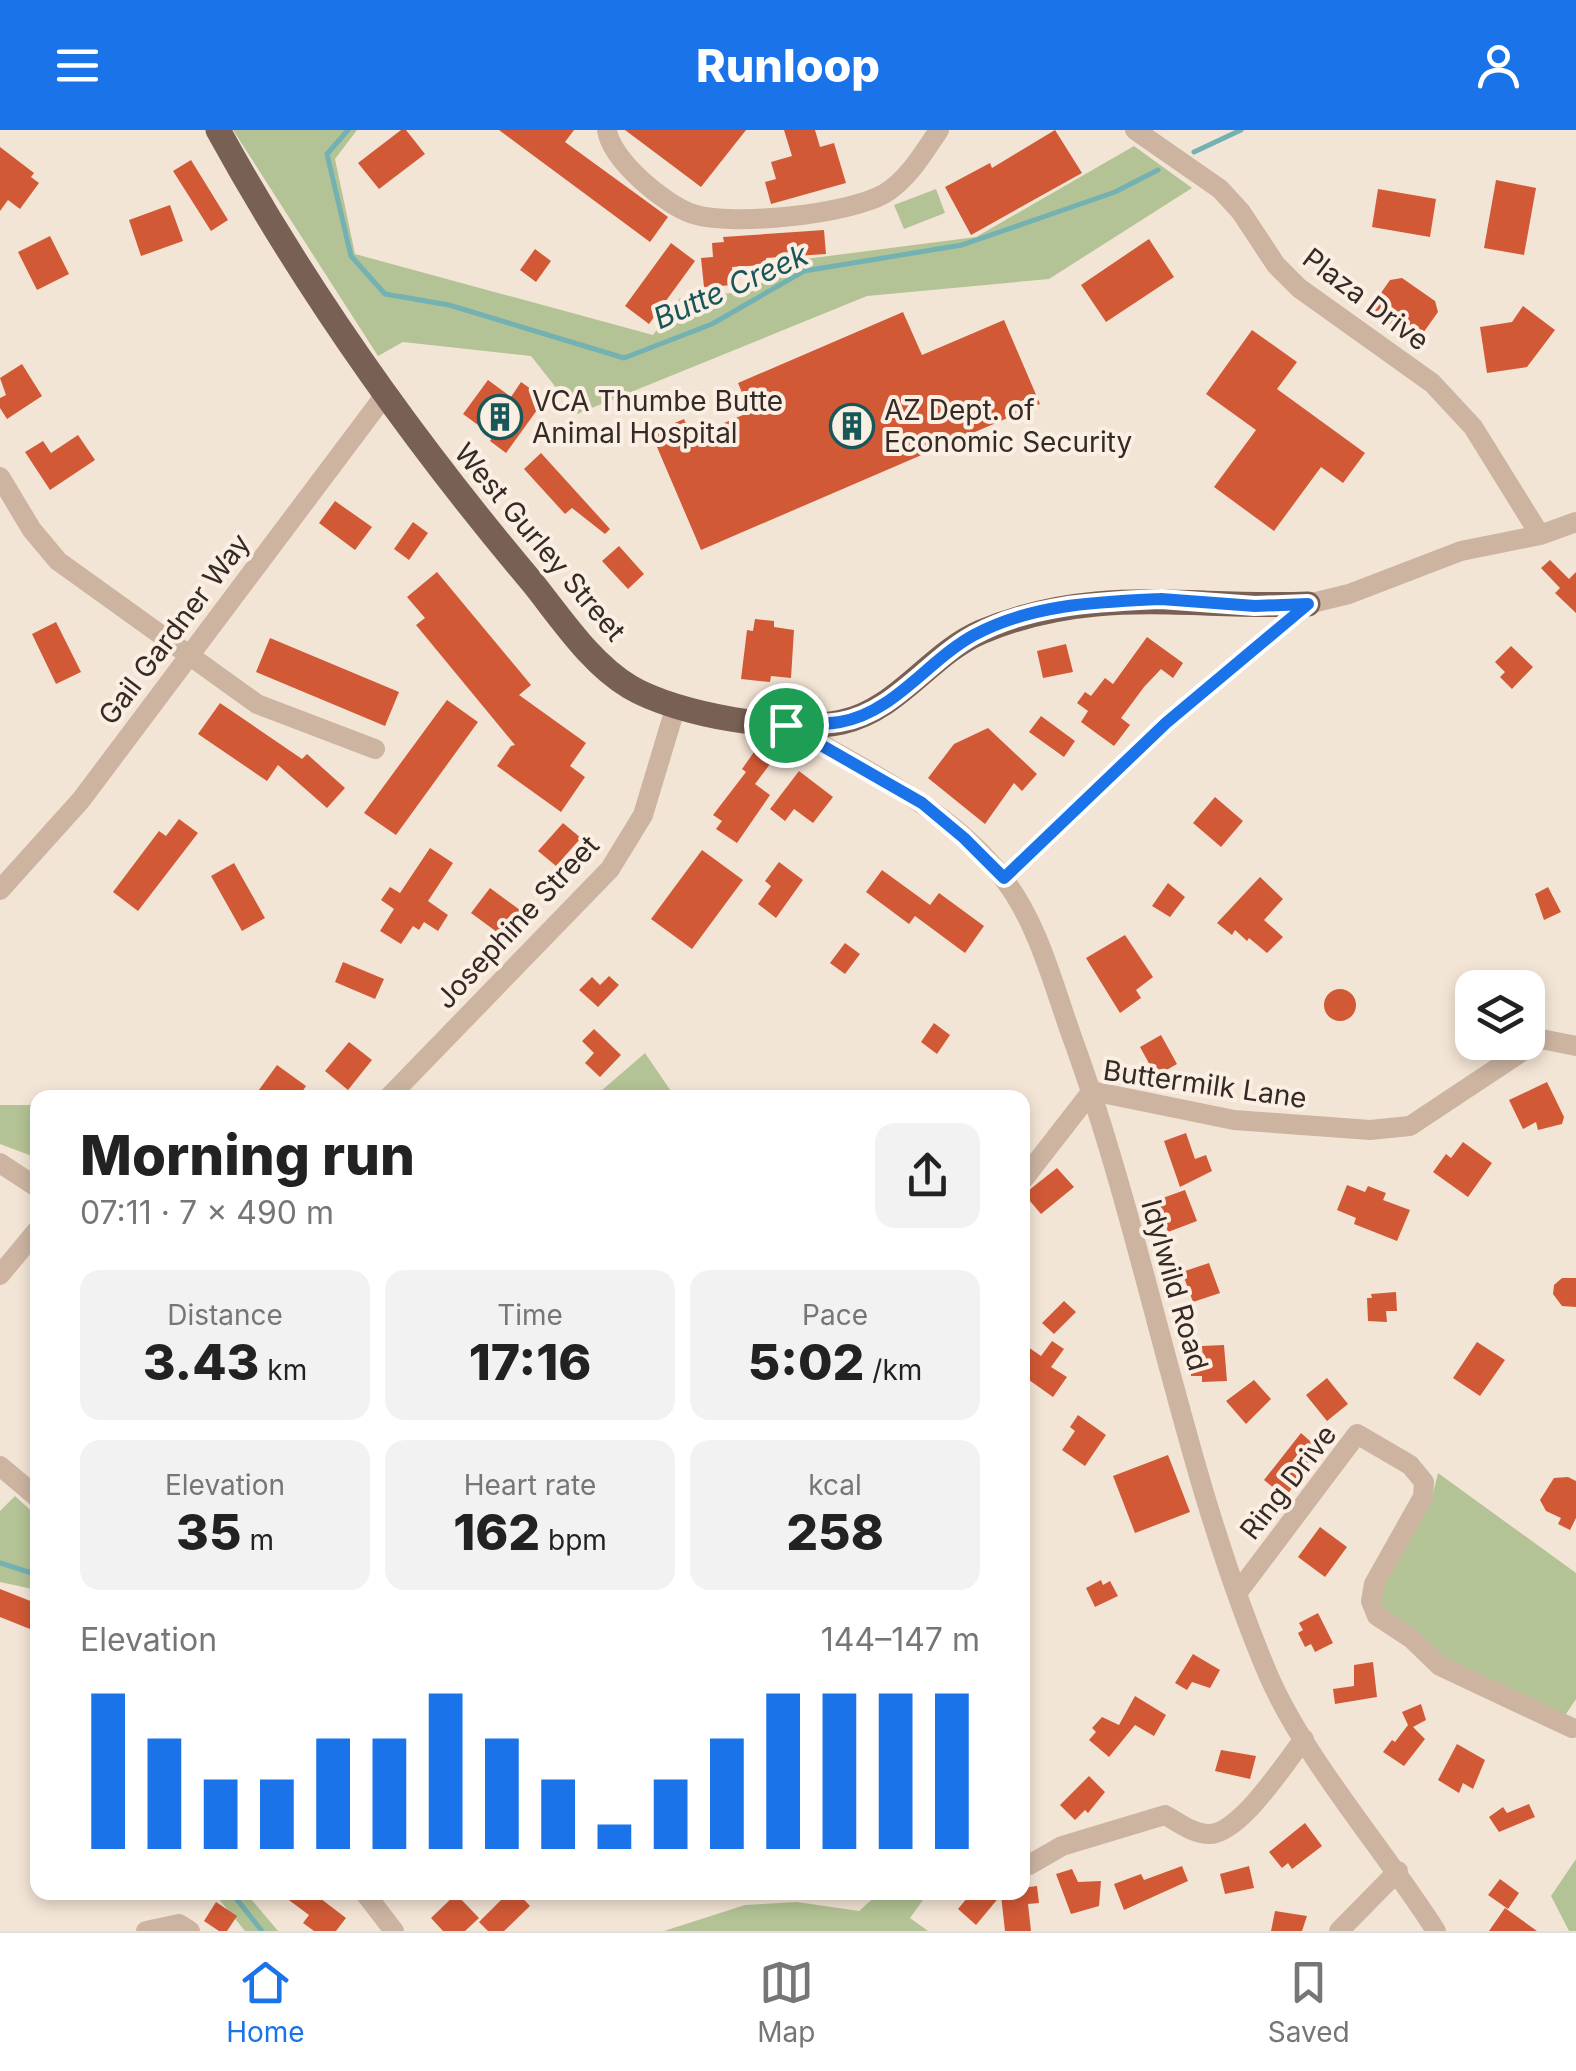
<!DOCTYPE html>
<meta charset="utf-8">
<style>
:root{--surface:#fff;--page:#f2f2f2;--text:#222;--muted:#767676;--line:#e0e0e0;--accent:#1a73e8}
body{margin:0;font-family:Inter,sans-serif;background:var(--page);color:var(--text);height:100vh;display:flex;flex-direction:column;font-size:38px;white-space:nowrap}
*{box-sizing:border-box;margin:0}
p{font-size:32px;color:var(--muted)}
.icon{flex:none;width:55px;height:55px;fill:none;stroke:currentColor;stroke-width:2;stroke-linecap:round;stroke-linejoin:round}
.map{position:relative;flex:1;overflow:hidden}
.panel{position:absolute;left:30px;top:960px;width:1000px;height:810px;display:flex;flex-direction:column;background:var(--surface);border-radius:20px;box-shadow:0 5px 15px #0003}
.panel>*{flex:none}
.tools{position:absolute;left:1455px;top:840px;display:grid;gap:20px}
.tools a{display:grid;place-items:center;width:90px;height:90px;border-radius:20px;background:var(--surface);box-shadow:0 5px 15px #0003;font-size:50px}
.pin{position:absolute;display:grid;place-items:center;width:85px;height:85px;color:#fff;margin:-42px;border:5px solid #fff;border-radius:50%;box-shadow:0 2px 10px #0007}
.round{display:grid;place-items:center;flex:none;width:105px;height:105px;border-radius:20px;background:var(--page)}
.head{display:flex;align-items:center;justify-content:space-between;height:170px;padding:0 50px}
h1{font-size:55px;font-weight:800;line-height:75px}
.metrics{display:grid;grid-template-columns:repeat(3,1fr);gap:15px;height:170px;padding:10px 50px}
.metrics div{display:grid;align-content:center;border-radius:20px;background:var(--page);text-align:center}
.metrics b{font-size:50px;font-weight:800}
.metrics small{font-size:28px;font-weight:400}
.metrics p{font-size:28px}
.chart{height:280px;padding:20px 50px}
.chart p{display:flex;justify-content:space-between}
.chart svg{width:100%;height:180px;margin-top:10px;stroke:var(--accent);stroke-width:6}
header{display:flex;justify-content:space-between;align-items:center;height:130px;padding:0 50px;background:var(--accent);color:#fff;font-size:45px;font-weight:800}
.dock{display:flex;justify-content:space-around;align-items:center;height:140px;border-top:2px solid var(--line);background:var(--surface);font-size:28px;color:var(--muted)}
.dock a{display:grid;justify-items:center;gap:5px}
.dock .current{color:var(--accent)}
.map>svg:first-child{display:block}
.green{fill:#b4c395}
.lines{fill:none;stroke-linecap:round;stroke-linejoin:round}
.stream{stroke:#73b1b3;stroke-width:5}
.building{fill:#d15936}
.minor{stroke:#ccb4a1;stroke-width:20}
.major{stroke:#796054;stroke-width:25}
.route-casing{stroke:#fff;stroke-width:20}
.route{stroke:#1a73e8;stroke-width:12}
.labels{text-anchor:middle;stroke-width:8;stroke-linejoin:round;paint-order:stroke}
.street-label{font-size:28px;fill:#352a25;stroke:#fbefe3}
.poi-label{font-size:28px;fill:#352a25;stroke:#fbefe3;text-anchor:start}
.water-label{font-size:30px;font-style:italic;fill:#17575a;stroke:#fbefe3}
</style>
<header><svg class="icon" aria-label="menu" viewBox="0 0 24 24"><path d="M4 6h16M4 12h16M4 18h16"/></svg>Runloop<svg class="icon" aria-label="person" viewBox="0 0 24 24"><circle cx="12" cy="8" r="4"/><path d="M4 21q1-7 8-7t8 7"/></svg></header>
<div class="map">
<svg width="1576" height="1801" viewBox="0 0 1576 1801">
<rect width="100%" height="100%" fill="#f3e5d6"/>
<path class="green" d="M233,0H357L335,29L355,124L653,205L680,168L753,161L782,132L976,107L1134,16L1192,58L1049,149L867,166L577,284L531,226L403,212L378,226Z
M936,59L945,83L904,99L894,75Z
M645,923L675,967H594Z
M0,975H37V1028L0,1014Z
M1438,1343L1576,1443V1569L1564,1587L1447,1533L1377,1474L1381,1459L1432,1367Z
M15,1366L37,1386V1460L0,1452V1381Z
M1576,1729V1801H1569L1551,1766Z
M214,1763H246L278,1801H245Z
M879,1763H928L910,1788L928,1801H664L745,1775L797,1772L859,1781Z"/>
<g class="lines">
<path class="stream" d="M348,0L327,24L351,126L385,164L449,175L624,228L712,194L804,141L962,115L1115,62L1158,40
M1194,22L1241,0
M0,1433L38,1445
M231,1762L262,1801"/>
</g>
<path class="building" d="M401,0H406L425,24L379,59L358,33Z
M499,0H574L565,12L668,87L650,112Z
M625,0H746L701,57Z
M784,0H815L820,17L834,13L846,53L771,74L765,52L776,49L771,32L792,26Z
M1055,0L1082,43L971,105L945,57L990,33L992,38Z
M0,17L34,43L31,47L39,53L20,79L8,70L0,81Z
M191,30L228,90L211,101L173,41Z
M1496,50L1536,58L1524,125L1484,118Z
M1378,59L1436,69L1430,107L1372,97Z
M170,75L183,111L141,126L129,90Z
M824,100L826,124L766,128V135L732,137L734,155L704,157L701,128L713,127L712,113L724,112L723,107Z
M50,106L69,144L37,160L18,122Z
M1149,109L1174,147L1106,192L1081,155Z
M671,113L695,131L649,194L625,176Z
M535,119L551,131L536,152L520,140Z
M1402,148L1435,171L1438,182L1416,213L1369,180L1390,150Z
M1523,176L1555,200L1527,237L1487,243L1480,197L1512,192Z
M903,182L922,225L1004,190L1040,274L701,420L651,303L684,289L691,307L750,282L738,253Z
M1252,200L1297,232L1277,259L1365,323L1343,353L1321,337L1274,401L1214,357L1256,300L1206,264Z
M22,234L42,266L7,289L0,278V268L6,265L0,248Z
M488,250L511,267L521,252L545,269L506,323L490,311L493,306L463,284Z
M78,305L95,330L50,360L25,322L43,311L51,323Z
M541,323L610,399L605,404L572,378L565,384L524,339Z
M335,371L372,397L355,420L319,393Z
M413,392L428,403L409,430L394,419Z
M619,416L644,444L628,459L602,431Z
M1550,430L1569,449L1576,442V483L1555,463L1560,458L1541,438Z
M437,442L531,555L519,565L586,613L570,636L585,647L561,682L497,636L511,616L515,615L416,495L425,488L407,467Z
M755,489L774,491V497L794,500L791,548L771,546L770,552L741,549L747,500L753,501Z
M56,492L81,542L56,554L32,504Z
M1147,507L1183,533L1173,548L1161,539L1144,557L1121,588L1130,595L1114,616L1081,592L1088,581L1077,573L1085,562L1091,566L1105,548L1113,554Z
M270,508L399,562L385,596L256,542Z
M1066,514L1073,542L1043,548L1037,521Z
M1511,516L1533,537L1512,559L1500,547L1505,542L1495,532Z
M447,570L478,592L396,705L364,683Z
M220,573L302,629L307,624L345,658L327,678L278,635L267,651L198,604Z
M1041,586L1075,611L1064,627L1029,602Z
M988,598L1037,644L1022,661L1014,653L985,694L928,648L954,614Z
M754,622L770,634L755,654L770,665L737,713L716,699L722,691L713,685L746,642L742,639Z
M799,641L833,667L813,693L794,679L785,691L770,679Z
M1215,667L1243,691L1221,717L1193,693Z
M179,689L198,703L138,781L113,762L159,701L166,706Z
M563,693L581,708L556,736L538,721Z
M430,718L453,733L428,771L448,785L438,801L424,792L419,800L413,796L401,814L380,801L394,779L381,770L390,757L400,763Z
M702,720L743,750L692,819L651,789Z
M779,732L803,750L776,788L758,774L771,756L765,751Z
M234,733L265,788L242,801L211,746Z
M882,740L930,775L939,763L984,796L965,823L915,786L909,794L866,762Z
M1260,747L1283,769L1264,790L1283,807L1267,823L1249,808L1247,811L1235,800L1232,805L1217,793Z
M1168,753L1185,767L1170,787L1152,776Z
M1548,757L1561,782L1544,790L1535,764Z
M490,758L520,780L501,805L471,783Z
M1125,805L1153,847L1136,860L1141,868L1120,883L1086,828Z
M845,813L860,824L845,844L830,833Z
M343,832L384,849L375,869L335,852Z
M609,846L619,855L598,877L579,860L592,847L600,855Z
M1324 875a16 16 0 1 1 32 0a16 16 0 1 1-32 0Z
M934,893L950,905L937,924L921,912Z
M594,899L621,925L600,947L585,933L594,923L582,911Z
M1161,905L1177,934L1156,946L1140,917Z
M349,912L372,930L348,960L325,941Z
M277,935L306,956L298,968H253Z
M1547,952L1564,987L1562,994L1538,1000L1536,992L1523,999L1509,970Z
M1186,1003L1195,1029L1206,1025L1212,1041L1180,1057L1164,1011Z
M1463,1012L1492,1033L1468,1067L1433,1042L1446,1024L1451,1028Z
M1057,1038L1074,1057L1041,1084L1024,1064Z
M1347,1055L1365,1062L1368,1056L1386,1063L1383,1070L1410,1080L1397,1111L1354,1094L1356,1088L1337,1080Z
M1185,1060L1197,1091L1168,1102L1157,1070Z
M1209,1133L1220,1163L1193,1172L1182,1142Z
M1562,1148H1576V1177L1562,1176L1553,1164L1554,1155Z
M1396,1162L1397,1181H1386L1387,1192L1368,1191L1367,1168H1372L1371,1164Z
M1064,1171L1076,1182L1054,1204L1042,1193Z
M1052,1211L1064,1219L1051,1237L1067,1247L1053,1267L1022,1245V1224L1028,1217L1041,1226Z
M1477,1212L1505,1230L1480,1266L1453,1248Z
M1224,1215L1227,1251L1202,1252V1246H1191L1190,1232L1203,1231L1202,1216Z
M1327,1248L1348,1274L1327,1291L1306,1265Z
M1254,1250L1271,1269L1246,1294L1226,1271Z
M1078,1285L1106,1305L1085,1336L1062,1320L1075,1301L1070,1297Z
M1301,1303L1318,1318L1288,1364L1283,1360L1280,1363L1264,1350Z
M1168,1325L1190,1382L1135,1403L1113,1346Z
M1568,1347L1576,1351V1388L1570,1400L1558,1394L1561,1388L1546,1381L1540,1370L1554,1348Z
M1320,1397L1347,1417L1325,1447L1298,1427Z
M1101,1450L1103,1455L1110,1451L1118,1466L1095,1477L1086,1458Z
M0,1459L38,1474L30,1499L0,1487Z
M1318,1483L1333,1513L1315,1522L1311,1514L1305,1517L1298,1503L1303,1500L1299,1493Z
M1193,1524L1220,1540L1210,1558L1192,1552L1187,1560L1175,1553Z
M1373,1532L1377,1567L1335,1574L1333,1559L1354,1556V1535Z
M1135,1566L1166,1585L1154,1606L1135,1595L1109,1627L1089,1610L1096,1602L1092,1598L1102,1587L1119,1595Z
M1421,1574L1426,1590L1413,1597L1425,1609L1404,1636L1383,1622L1392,1610L1395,1612L1408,1595L1402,1582Z
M1457,1614L1485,1630L1473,1659L1463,1653L1459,1663L1438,1650Z
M1221,1620L1256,1626L1250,1649L1215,1641Z
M1089,1646L1105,1662L1088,1683L1085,1680L1075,1690L1060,1675Z
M1529,1674L1535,1687L1499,1702L1489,1687L1503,1677L1507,1683Z
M1305,1693L1322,1716L1292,1739L1288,1733L1282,1738L1269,1722Z
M1182,1736L1188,1751L1124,1780L1114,1754L1141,1744L1144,1750Z
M1249,1736L1254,1758L1225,1764L1220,1744Z
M1072,1739L1078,1752L1101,1751L1099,1776L1071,1784L1056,1744Z
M1500,1749L1519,1763L1508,1779L1488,1765Z
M1037,1756L1039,1773L1028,1774L1031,1801H1005L1001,1765L976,1795L958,1779L972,1762H1022V1758Z
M278,1762H312L346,1788L336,1801H314L303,1793L309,1785Z
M509,1762H517L530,1776L504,1801H488L479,1792Z
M456,1764L479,1788L465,1801H443L431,1788Z
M216,1772L237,1786L227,1801H219L204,1791Z
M1505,1778L1537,1801H1489Z
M1275,1781L1307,1786L1302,1801H1271Z"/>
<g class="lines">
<path class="minor" d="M607,0C611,30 665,75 693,84C732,97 848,84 884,64C908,50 924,22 939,0
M1135,0L1220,59L1241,82L1276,135L1299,158L1432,253L1473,297L1540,405
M0,347L32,400L58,431L257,574L375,619
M789,596C863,639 949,678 1003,748C1038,793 1053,854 1072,907C1148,1115 1181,1337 1267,1542C1304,1629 1384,1719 1436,1801
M1004,748L1166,593L1308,474L1349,464L1461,421L1540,405L1576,392
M0,760L81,670L385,265
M388,968L610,739L643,685L675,579
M0,1033L38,1058
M1022,1051L1092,961L1234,990L1370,1000L1410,996L1541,909L1576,916
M0,1145L38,1099
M0,1336L38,1368
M1238,1462L1357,1304L1410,1335L1424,1352L1423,1367L1374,1454L1371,1471L1377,1486L1412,1509L1440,1536L1572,1598
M1022,1734L1029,1735L1062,1716L1165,1685C1178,1692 1193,1704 1209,1704C1240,1704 1285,1633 1304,1609
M364,1762L394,1801
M146,1801L179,1794L190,1801
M1339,1801L1398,1741"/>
<path class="major" d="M218,0C307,162 413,311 532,452C561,488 590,533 630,557C677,585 788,604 842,592C898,580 930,524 981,502C1095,454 1190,479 1308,474"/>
</g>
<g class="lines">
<defs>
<path id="route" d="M1161,469L1255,476L1308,474L1166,593L1004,748L964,708L922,673L786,595C804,594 823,595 840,592C894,583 928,530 974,505C1032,474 1097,472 1161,469Z"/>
</defs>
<use href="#route" class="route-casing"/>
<use href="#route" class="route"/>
</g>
<defs>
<symbol id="building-ring" viewBox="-11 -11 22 22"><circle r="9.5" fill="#fbefe3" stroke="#17575a" stroke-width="1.5"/><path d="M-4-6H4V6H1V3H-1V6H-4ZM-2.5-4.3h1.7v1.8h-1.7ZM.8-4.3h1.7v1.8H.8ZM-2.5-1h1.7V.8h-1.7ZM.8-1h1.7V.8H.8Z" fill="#17575a"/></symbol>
</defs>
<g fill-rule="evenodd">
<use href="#building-ring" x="475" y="262" width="50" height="50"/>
<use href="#building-ring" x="827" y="271" width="50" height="50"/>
</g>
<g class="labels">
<g class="street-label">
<text transform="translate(1366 169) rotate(37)" y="10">Plaza Drive</text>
<text transform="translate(540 412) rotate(50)" y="10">West Gurley Street</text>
<text transform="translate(174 499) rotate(-53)" y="10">Gail Gardner Way</text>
<text transform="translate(517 792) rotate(-47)" y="10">Josephine Street</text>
<text transform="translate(1205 954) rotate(8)" y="10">Buttermilk Lane</text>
<text transform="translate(1175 1155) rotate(74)" y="10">Idylwild Road</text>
<text transform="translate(1288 1352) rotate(-52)" y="10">Ring Drive</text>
</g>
<g class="poi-label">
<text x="532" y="281">VCA Thumbe Butte<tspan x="532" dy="32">Animal Hospital</tspan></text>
<text x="884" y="290">AZ Dept. of<tspan x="884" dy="32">Economic Security</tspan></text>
</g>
<g class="water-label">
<text transform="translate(731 157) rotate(-24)" y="10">Butte Creek</text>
</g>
</g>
</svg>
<div class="tools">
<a><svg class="icon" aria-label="layers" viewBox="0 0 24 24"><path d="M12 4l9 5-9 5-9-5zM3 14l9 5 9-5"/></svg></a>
</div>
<div class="pin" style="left:786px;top:595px;background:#1e9e55"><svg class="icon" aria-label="arrive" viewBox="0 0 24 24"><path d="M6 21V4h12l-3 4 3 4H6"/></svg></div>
<section class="panel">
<div class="head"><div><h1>Morning run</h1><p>07:11 · 7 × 490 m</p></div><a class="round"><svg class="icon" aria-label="share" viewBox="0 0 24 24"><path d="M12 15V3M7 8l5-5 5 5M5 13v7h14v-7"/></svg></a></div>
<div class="metrics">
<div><p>Distance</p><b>3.43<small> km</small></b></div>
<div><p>Time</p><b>17:16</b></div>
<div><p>Pace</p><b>5:02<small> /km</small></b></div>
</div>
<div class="metrics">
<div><p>Elevation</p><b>35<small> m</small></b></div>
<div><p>Heart rate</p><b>162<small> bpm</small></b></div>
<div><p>kcal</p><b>258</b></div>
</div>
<div class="chart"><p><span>Elevation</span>144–147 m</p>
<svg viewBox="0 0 160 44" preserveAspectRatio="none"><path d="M5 44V6M15 44V17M25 44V27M35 44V27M45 44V17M55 44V17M65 44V6M75 44V17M85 44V27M95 44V38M105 44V27M115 44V17M125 44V6M135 44V6M145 44V6M155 44V6"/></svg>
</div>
</section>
</div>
<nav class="dock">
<a class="current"><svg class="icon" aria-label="home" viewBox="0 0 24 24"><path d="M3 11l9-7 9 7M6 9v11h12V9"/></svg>Home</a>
<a><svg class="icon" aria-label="map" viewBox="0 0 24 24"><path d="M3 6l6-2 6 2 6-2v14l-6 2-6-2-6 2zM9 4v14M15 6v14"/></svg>Map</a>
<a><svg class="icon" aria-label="saved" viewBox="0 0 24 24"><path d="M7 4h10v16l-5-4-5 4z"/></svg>Saved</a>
</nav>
